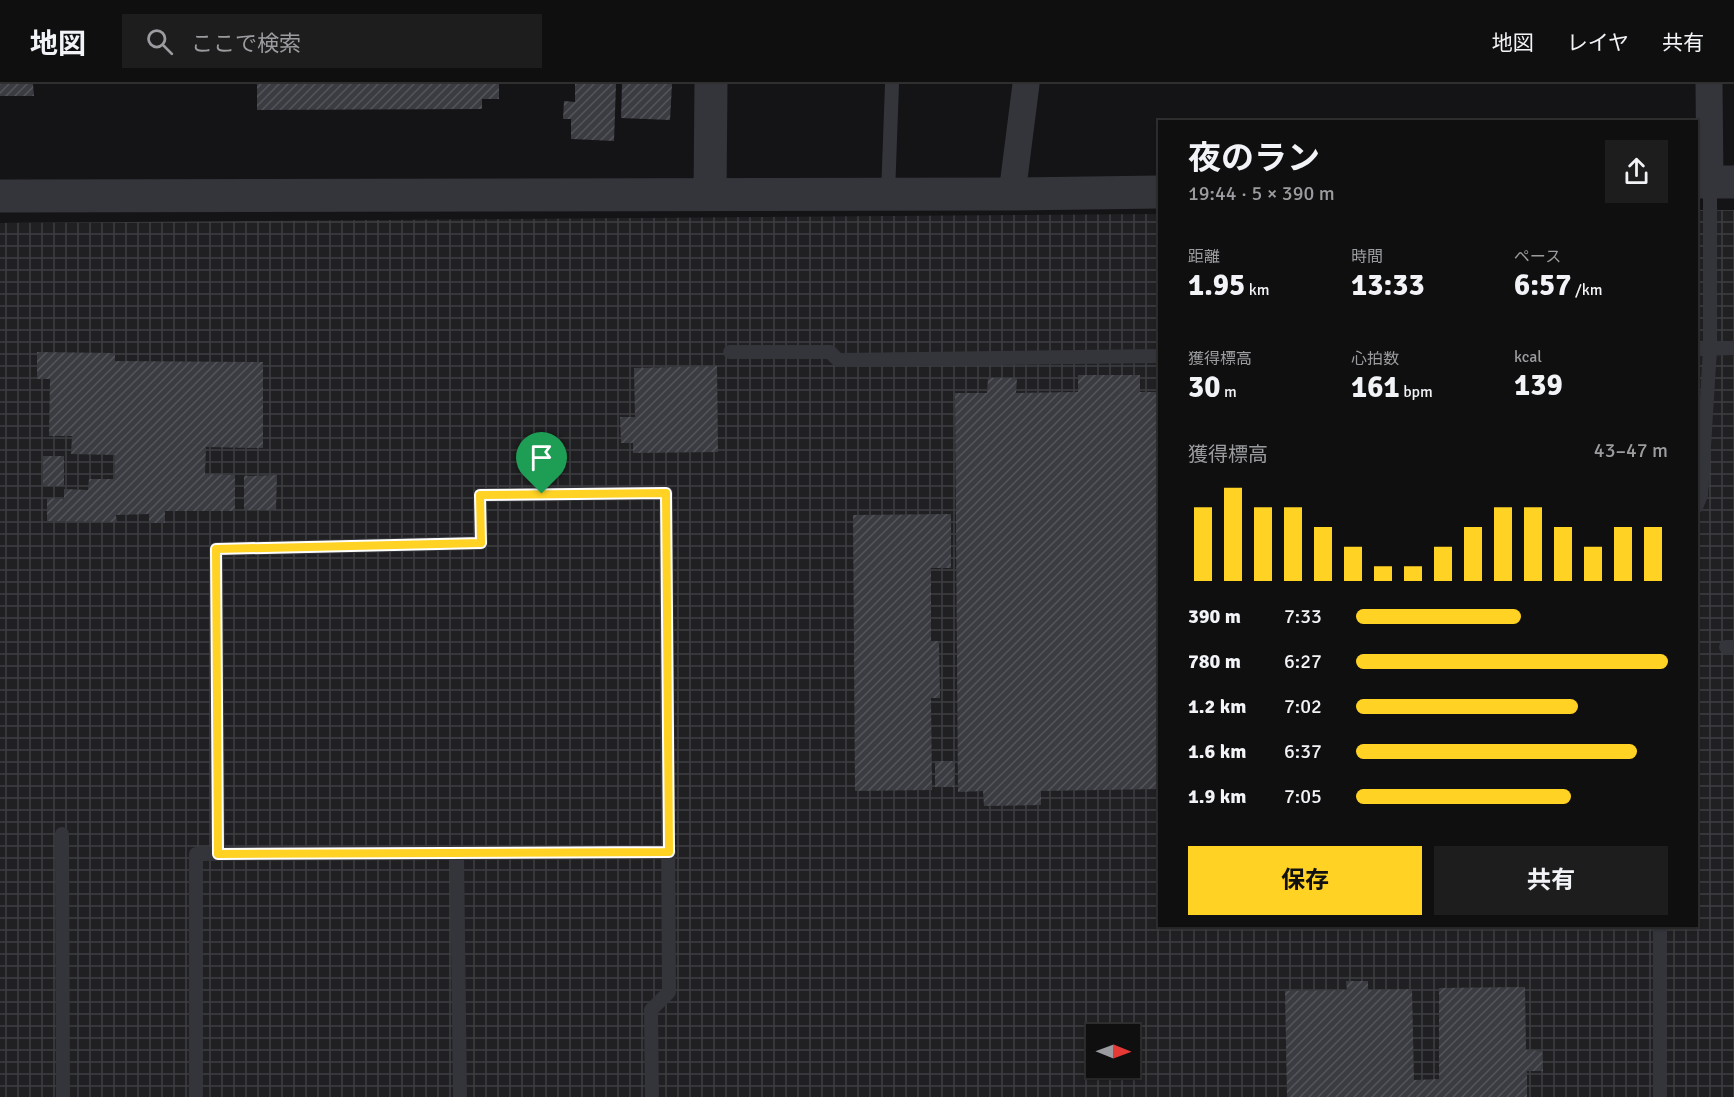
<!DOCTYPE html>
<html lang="ja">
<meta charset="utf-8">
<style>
:root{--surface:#0f0f10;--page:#1d1d1e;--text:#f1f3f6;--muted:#9b9c9f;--line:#2f2f30;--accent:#ffd223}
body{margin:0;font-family:Signika,"Noto Sans JP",sans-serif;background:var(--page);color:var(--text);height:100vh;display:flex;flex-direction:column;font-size:22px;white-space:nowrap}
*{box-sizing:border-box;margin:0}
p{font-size:20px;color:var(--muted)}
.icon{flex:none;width:33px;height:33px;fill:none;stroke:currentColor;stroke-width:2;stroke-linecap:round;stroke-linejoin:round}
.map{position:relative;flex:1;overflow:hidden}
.drawer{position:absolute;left:1158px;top:36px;width:540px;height:807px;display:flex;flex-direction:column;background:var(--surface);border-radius:0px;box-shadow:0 2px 4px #0004,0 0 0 2px var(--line)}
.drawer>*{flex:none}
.needle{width:39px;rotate:91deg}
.buttons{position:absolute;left:1086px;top:940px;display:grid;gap:12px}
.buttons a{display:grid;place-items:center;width:54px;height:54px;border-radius:0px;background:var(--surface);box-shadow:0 2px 4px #0004,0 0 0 2px var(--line);font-size:30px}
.pin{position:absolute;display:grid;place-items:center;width:51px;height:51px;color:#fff;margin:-62px -26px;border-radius:50% 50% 50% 0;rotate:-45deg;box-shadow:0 0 6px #0007}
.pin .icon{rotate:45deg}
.round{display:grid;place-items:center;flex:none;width:63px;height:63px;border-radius:0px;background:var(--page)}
.head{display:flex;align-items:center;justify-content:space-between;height:102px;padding:0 30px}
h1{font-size:33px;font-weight:700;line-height:45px}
.metrics{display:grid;grid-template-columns:repeat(3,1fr);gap:9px;height:102px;padding:6px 30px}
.metrics div{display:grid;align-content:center}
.metrics b{font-size:30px;font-weight:700}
.metrics small{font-size:16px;font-weight:400}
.metrics p{font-size:16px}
.chart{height:168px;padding:12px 30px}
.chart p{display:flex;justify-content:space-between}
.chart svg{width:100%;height:108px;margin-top:6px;stroke:var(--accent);stroke-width:6}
.cta{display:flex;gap:12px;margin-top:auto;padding:12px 30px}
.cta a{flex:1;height:69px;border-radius:0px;background:var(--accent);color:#111;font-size:24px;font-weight:700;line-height:69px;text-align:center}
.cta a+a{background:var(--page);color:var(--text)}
ul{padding:0 30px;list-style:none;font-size:20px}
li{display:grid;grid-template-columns:96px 72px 1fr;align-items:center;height:45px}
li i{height:15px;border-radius:8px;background:var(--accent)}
header{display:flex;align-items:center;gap:36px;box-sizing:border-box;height:84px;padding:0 30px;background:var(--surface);border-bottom:2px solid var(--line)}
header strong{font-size:28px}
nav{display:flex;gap:33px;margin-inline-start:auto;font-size:21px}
.search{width:420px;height:54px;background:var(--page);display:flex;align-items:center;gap:15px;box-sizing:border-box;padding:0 21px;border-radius:0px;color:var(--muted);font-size:22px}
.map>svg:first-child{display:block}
.industrial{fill:url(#industrial-grid);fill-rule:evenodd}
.building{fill:url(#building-hatch)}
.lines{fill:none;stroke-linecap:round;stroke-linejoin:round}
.service{stroke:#34353b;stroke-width:14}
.minor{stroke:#34353b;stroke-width:27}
.tertiary{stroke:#34353b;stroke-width:33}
.route-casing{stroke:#fff;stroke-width:12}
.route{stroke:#ffd223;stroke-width:8}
</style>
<header>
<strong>地図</strong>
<div class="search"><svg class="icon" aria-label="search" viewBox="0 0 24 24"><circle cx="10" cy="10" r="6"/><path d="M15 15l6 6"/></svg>ここで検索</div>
<nav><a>地図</a><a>レイヤ</a><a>共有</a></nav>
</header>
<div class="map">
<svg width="1734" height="1013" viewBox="0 0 1734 1013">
<defs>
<pattern id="industrial-grid" width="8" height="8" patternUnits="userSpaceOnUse" patternTransform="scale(1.5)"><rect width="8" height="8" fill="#202023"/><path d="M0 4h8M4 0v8" fill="none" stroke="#3d3e41"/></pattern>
<pattern id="building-hatch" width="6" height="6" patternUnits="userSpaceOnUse" patternTransform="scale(1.5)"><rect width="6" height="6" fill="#3b3c41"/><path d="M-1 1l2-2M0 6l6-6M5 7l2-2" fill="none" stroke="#54555a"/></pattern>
</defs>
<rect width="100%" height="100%" fill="#141416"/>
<path class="industrial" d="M1697,126H1734V1013H0V139L1159,130L1160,842H1696ZM1096,951H1130V984H1096Z"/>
<path class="building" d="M0,0H33L34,12H0Z
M257,0H499V15H482V25L257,26Z
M575,0H616L614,57L571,55V35H563L564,17L575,18Z
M622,0H672L670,36L621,34Z
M37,268L115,269V277L263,278V364L206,363L205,390L235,391V427H165V439H149V430L116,431L117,438L47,437V414L64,415V405L88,406L89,395H115V371L71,370L72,352H49L50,295H37Z
M717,282L718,368L633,369V359H621L620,333H635L634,284Z
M1078,291H1140V308H1160V705L1041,707V721L984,722L983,707L958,708L955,309H987L988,294H1017L1016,309L1078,308Z
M43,372H64V402H43Z
M277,391L276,426H244V392Z
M951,430V484H931V557H939L940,614H931L932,706L855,707L853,431Z
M935,677H955L954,703H935Z
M1346,897H1368V906L1412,905L1414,996L1439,995V904L1525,903L1526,966L1542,967L1543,987H1527V1013H1287L1285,907L1347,906Z"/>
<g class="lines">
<path class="service" d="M888,110L892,0
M1696,265L1734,264
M730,268H830L838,276L1160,272
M1696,423L1701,411L1710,265V98
M1726,563H1734
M62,750L63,1013
M457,769L460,1013
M218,770L216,465L481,459L480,411L666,409L669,908L651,926L652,1013
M1660,842V1013
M196,1013V770L669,768"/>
<path class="minor" d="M1709,0L1710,98
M1012,110L1026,0"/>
<path class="tertiary" d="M1696,98H1734
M710,110L711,0
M0,112L1012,110L1160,108"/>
</g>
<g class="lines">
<defs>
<path id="route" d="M666,409L669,768L218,770L216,465L481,459L480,411Z"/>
</defs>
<use href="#route" class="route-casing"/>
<use href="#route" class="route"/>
</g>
</svg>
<div class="buttons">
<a><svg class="needle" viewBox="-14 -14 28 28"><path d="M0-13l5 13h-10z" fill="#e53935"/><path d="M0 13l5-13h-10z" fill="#9b9c9f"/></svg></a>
</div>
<div class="pin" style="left:542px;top:410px;background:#1e9e55"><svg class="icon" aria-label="arrive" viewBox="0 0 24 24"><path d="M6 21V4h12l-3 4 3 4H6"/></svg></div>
<section class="drawer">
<div class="head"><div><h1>夜のラン</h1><p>19:44 · 5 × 390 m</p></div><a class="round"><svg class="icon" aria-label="share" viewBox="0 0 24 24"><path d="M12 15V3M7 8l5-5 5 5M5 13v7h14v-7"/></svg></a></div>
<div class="metrics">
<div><p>距離</p><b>1.95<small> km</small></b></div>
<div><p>時間</p><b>13:33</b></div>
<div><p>ペース</p><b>6:57<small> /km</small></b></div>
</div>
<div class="metrics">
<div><p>獲得標高</p><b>30<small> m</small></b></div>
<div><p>心拍数</p><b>161<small> bpm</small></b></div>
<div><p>kcal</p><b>139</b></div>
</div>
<div class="chart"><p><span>獲得標高</span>43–47 m</p>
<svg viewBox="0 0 160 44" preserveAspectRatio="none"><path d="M5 44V14M15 44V6M25 44V14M35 44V14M45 44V22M55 44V30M65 44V38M75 44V38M85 44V30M95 44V22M105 44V14M115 44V14M125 44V22M135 44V30M145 44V22M155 44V22"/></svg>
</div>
<ul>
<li><b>390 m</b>7:33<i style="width:53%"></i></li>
<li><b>780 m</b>6:27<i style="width:100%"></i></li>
<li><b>1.2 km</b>7:02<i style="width:71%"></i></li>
<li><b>1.6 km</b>6:37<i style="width:90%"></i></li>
<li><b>1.9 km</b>7:05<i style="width:69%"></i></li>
</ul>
<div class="cta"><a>保存</a><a>共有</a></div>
</section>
</div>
